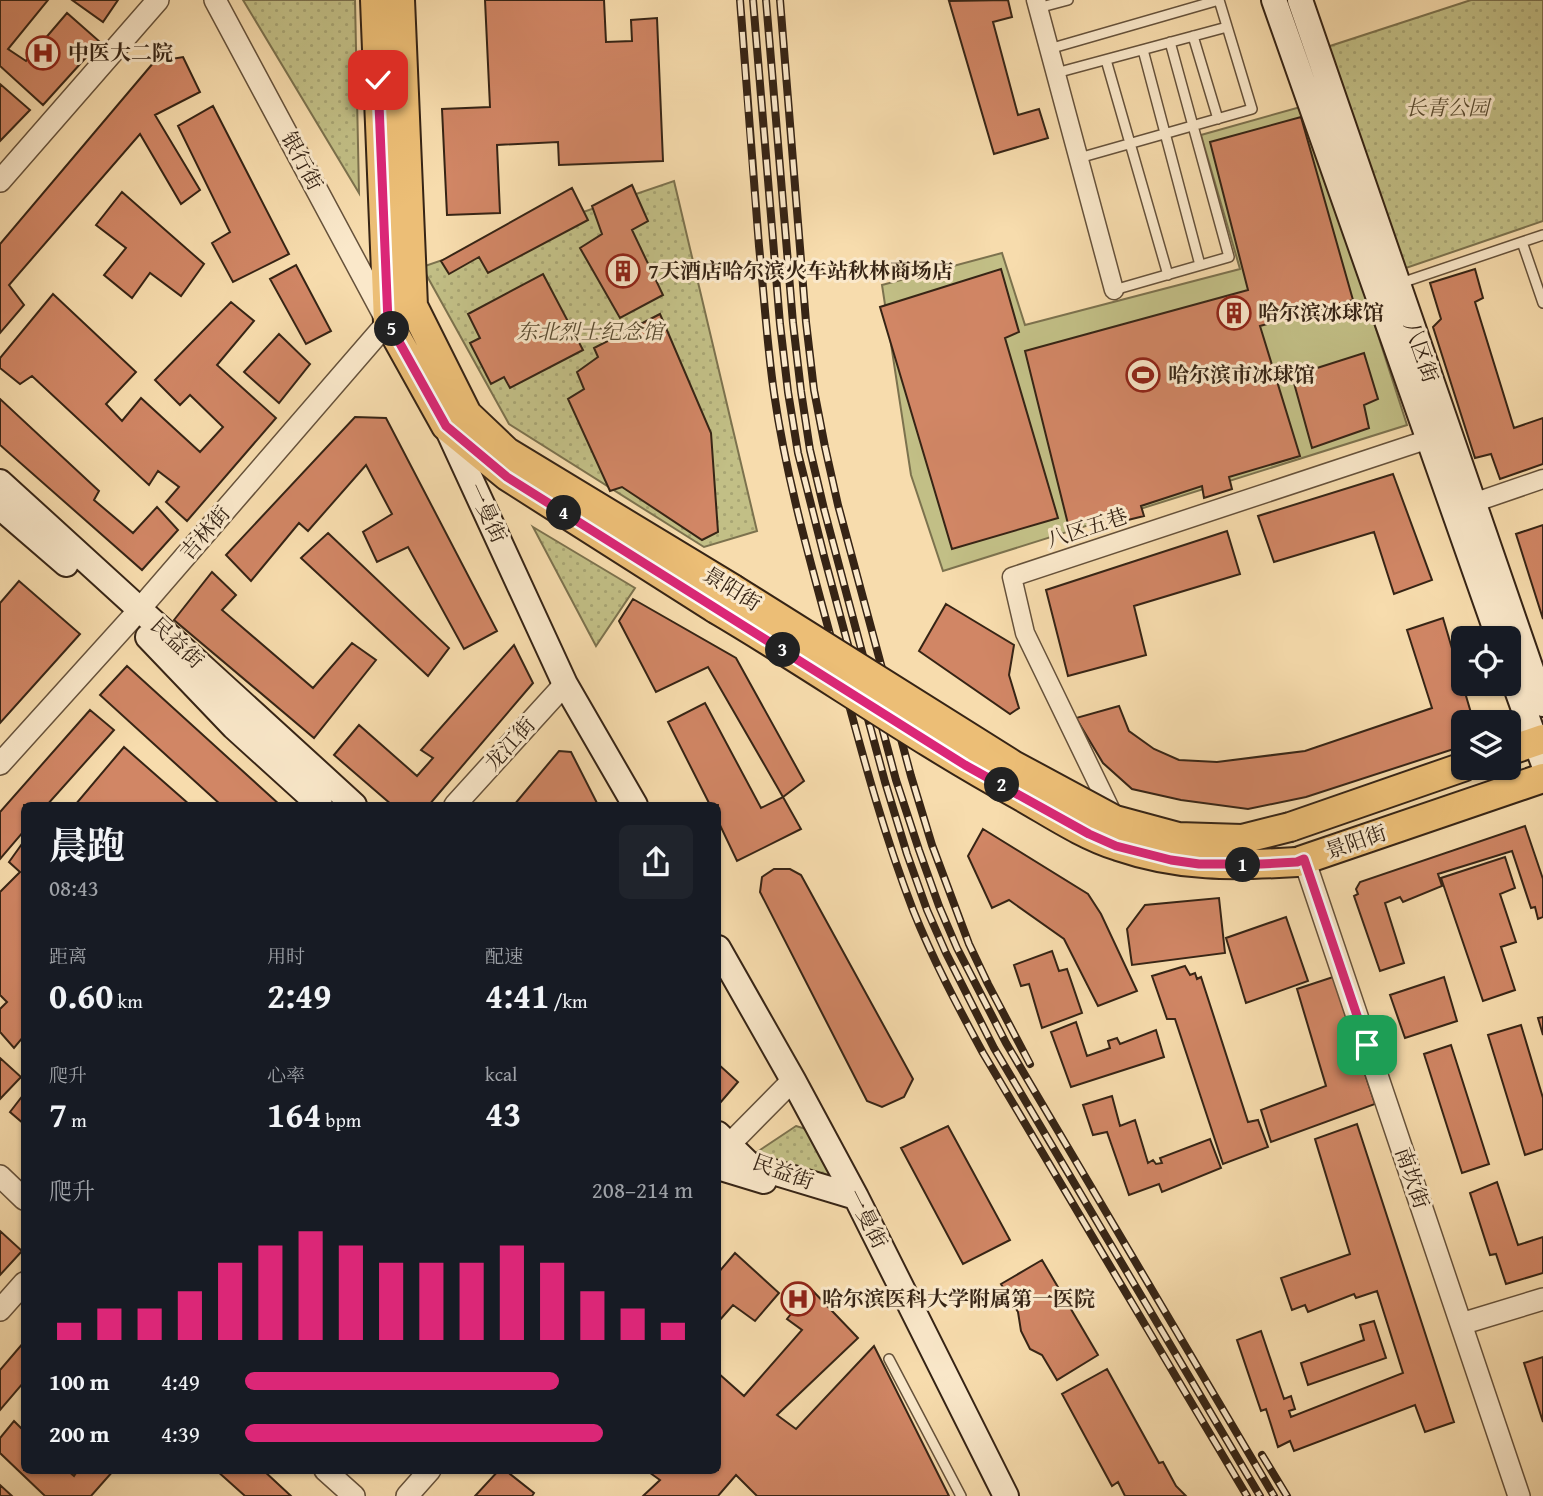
<!DOCTYPE html>
<html lang="zh">
<meta charset="utf-8">
<style>
:root{--surface:#171b24;--page:#20242c;--text:#f1f3f6;--muted:#9ea1a6;--accent:#db2777}
body{margin:0;font-family:"Gentium Book Plus","Noto Serif SC",serif;background:var(--page);color:var(--text);height:100vh;display:flex;flex-direction:column;font-size:26px;white-space:nowrap}
*{box-sizing:border-box;margin:0}
p{font-size:23px;color:var(--muted)}
.icon{flex:none;width:38px;height:38px;fill:none;stroke:currentColor;stroke-width:2;stroke-linecap:round;stroke-linejoin:round}
.map{position:relative;flex:1;overflow:hidden}
.side{position:absolute;left:21px;top:802px;width:700px;height:672px;display:flex;flex-direction:column;background:var(--surface);border-radius:10px;box-shadow:0 2px 5px #0004}
.side>*{flex:none}
.buttons{position:absolute;left:1451px;top:626px;display:grid;gap:14px}
.buttons a{display:grid;place-items:center;width:70px;height:70px;border-radius:10px;background:var(--surface);box-shadow:0 2px 5px #0004;font-size:35px}
.pin{position:absolute;display:grid;place-items:center;width:60px;height:60px;color:#fff;margin:-30px;border-radius:14px;box-shadow:0 4px 10px #0006}
.km{position:absolute;width:35px;height:35px;margin:-18px;border-radius:50%;background:#222;color:#fff;font-size:19px;line-height:35px;text-align:center}
.round{display:grid;place-items:center;flex:none;width:74px;height:74px;border-radius:10px;background:var(--page)}
.overview{display:flex;align-items:center;justify-content:space-between;height:119px;padding:0 28px}
h1{font-size:38px;font-weight:700;line-height:52px}
.figures{display:grid;grid-template-columns:repeat(3,1fr);gap:10px;height:119px;padding:7px 28px}
.figures div{display:grid;align-content:center}
.figures b{font-size:35px;font-weight:700}
.figures small{font-size:19px;font-weight:400}
.figures p{font-size:19px}
.chart{height:196px;padding:14px 28px}
.chart p{display:flex;justify-content:space-between}
.chart svg{width:100%;height:126px;margin-top:7px;stroke:var(--accent);stroke-width:6}
ul{padding:0 28px;list-style:none;font-size:23px}
li{display:grid;grid-template-columns:112px 84px 1fr;align-items:center;height:52px}
li i{height:18px;border-radius:9px;background:var(--accent)}
.map>svg:first-child{display:block}
.green{fill:url(#green-dots);stroke:#7c724e;stroke-width:2}
.pitch{fill:#c2bf86;stroke:#7c724e;stroke-width:2}
.building{fill:#d18665;stroke:#362415;stroke-width:2}
.lines{fill:none;stroke-linecap:round;stroke-linejoin:round}
.service-casing{stroke:#66523b;stroke-width:12}
.minor-casing{stroke:#66523b;stroke-width:21}
.tertiary-casing{stroke:#66523b;stroke-width:24}
.secondary-casing{stroke:#362415;stroke-width:28}
.primary-casing{stroke:#362415;stroke-width:32}
.service{stroke:#fae8ca;stroke-width:9}
.minor{stroke:#fae8ca;stroke-width:18}
.tertiary{stroke:#fae8ca;stroke-width:21}
.secondary{stroke:#fae8ca;stroke-width:24}
.primary{stroke:#ecbe76;stroke-width:28}
.rail-casing{stroke:#362415;stroke-width:8}
.rail{stroke:#fae8ca;stroke-width:5;stroke-dasharray:16;stroke-linecap:butt}
.primary-bridge-casing{stroke:#362415;stroke-width:32;stroke-linecap:butt}
.primary-bridge{stroke:#ecbe76;stroke-width:28}
.route-casing{stroke:#fff;stroke-width:14}
.route{stroke:#db2777;stroke-width:9}
.labels{text-anchor:middle;stroke-width:6;stroke-linejoin:round;paint-order:stroke}
.poi-label{font-size:21px;font-weight:bold;fill:#362415;stroke:#fae8ca;text-anchor:start}
.park-label{font-size:21px;font-style:italic;fill:#594b31;stroke:#fae8ca}
.street-label{font-size:21px;fill:#362415;stroke:#fae8ca}
</style>
<div class="map">
<svg width="1543" height="1496" viewBox="0 0 1543 1496">
<defs>
<pattern id="green-dots" width="8" height="8" patternUnits="userSpaceOnUse" patternTransform="scale(1.75)"><rect width="8" height="8" fill="#c2bf86"/><path d="M2 2h.1M6 6h.1" fill="none" stroke="#a7a473" stroke-width="1.8" stroke-linecap="round"/></pattern>
</defs>
<rect width="100%" height="100%" fill="#f7dcad"/>
<filter id="stains"><feTurbulence type="fractalNoise" baseFrequency=".00286" numOctaves="4"/><feColorMatrix values="0 0 0 0 .2 0 0 0 0 .09 0 0 0 0 .02 0 0 0 .5 -.17"/></filter>
<radialGradient id="worn" r=".72"><stop offset=".6" stop-color="#630" stop-opacity="0"/><stop offset="1" stop-color="#630" stop-opacity=".3"/></radialGradient>
<path class="green" d="M243,0H355L359,193Z
M1471,0H1543V221L1403,269L1324,48Z
M674,181L757,531L704,547L509,424L422,267Z
M533,527L635,588L596,646Z
M796,1126L806,1129L834,1174L829,1183L754,1154Z"/>
<path class="pitch" d="M1304,106L1407,425L943,571L911,475L882,285L1002,253L1025,325L1240,269L1201,135Z"/>
<path class="building" d="M0,0H48L8,49L26,61L67,13L100,42L43,105L0,66Z
M72,0H118L103,22Z
M485,0H604L606,42L632,41L631,20L657,18L663,161L559,165L558,142L497,145L500,213L447,215L442,109L490,107Z
M1008,0L1012,17L993,22L1018,115L1039,109L1048,138L994,154L949,1Z
M183,57L200,92L155,115L200,190L181,204L140,134L9,285L24,305L0,333V244L154,62Z
M0,84L30,110L0,141Z
M213,106L289,254L233,282L212,243L230,232L178,126Z
M1301,117L1353,300L1260,326L1300,456L1229,477L1232,489L1204,498L1202,486L1141,506L1144,516L1120,522L1119,511L1068,524L1025,351L1248,290L1210,142Z
M632,185L648,221L632,230L663,295L620,318L580,248L602,234L592,206Z
M572,188L588,220L488,273L479,257L449,274L441,261Z
M122,192L204,264L181,296L150,273L132,298L104,275L126,248L96,225Z
M296,265L331,331L306,344L270,279Z
M1001,269L1019,332L1005,338L1058,518L952,549L880,307Z
M1475,269L1483,298L1475,302L1514,428L1543,418V464L1500,479L1491,454L1475,458L1433,327L1441,319L1430,283Z
M543,274L583,350L510,388L504,377L491,384L470,343L480,338L468,314Z
M53,294L136,372L106,404L122,421L141,398L200,452L223,427L190,395L180,405L155,380L231,302L254,321L217,365L276,418L187,521L166,502L179,487L158,471L149,485L32,376L20,384L0,368V358Z
M660,314L711,433L718,532L702,540L622,487L610,491L568,399L584,389L577,372L598,357L594,348Z
M279,334L310,364L279,403L244,372Z
M1364,353L1378,399L1364,405L1369,428L1312,448L1292,376Z
M0,399L99,491L94,500L133,533L157,507L178,530L142,570L0,445Z
M355,417L386,418L497,631L464,649L408,547L377,562L363,532L392,514L366,465L308,531L299,523L251,581L226,555Z
M1393,474L1432,580L1394,594L1374,532L1274,562L1258,516Z
M1543,525V619L1516,534Z
M1227,531L1240,574L1134,606L1146,655L1068,676L1046,590Z
M328,533L449,648L428,676L301,558Z
M212,572L236,595L222,610L313,688L352,643L376,660L314,738L174,620Z
M19,581L80,634L0,723V603Z
M633,599L736,658L804,781L783,797L708,667L656,692L619,621Z
M946,604L1014,645L1009,675L1019,708L1010,714L919,651Z
M1443,618L1474,723H1463V746L1306,797L1248,809L1181,800L1132,789L1103,763L1076,718L1119,706L1129,731L1154,749L1179,760L1217,762L1305,751L1432,708L1407,630Z
M514,645L533,683L429,805H392L334,755L359,725L417,776L433,758L421,750Z
M127,666L280,805H221L100,695Z
M705,703L761,808L783,797L801,829L737,861L718,821V805H710L668,722Z
M90,710L114,730L47,805H24V831L0,859V812Z
M124,747L190,805H75Z
M559,751L571,752L598,805H514Z
M1525,826L1543,879V917L1538,919L1535,907L1531,908L1512,851L1438,874L1442,886L1403,902L1400,897L1385,903L1404,963L1380,971L1354,896L1358,894L1356,889L1360,882Z
M983,829L1088,894L1101,914L1137,991L1098,1006L1064,939L1009,900L992,908L968,856Z
M24,841V1036L14,1048L0,1032V1009L7,1002L0,995V892L20,872L9,862Z
M1505,857L1515,888L1500,894L1516,942L1501,947L1515,990L1483,1001L1441,878Z
M774,869H790L801,875L913,1079L904,1097L882,1107L867,1101L760,892L762,877Z
M1219,898L1225,953L1132,965L1127,929L1145,905Z
M1286,917L1308,981L1246,1003L1226,938Z
M1052,951L1059,971L1067,969L1082,1013L1042,1028L1029,984L1021,986L1014,965Z
M1185,966L1190,975L1195,973L1197,979L1201,977L1248,1122L1258,1120L1268,1147L1223,1164L1175,1019H1167L1152,976Z
M1333,977L1375,1104L1271,1142L1261,1110L1326,1086L1297,989Z
M1444,977L1457,1021L1405,1038L1390,995Z
M1543,1017V1035L1538,1018Z
M1076,1022L1087,1056L1110,1048L1108,1041L1117,1038L1120,1044L1156,1030L1164,1057L1071,1087L1051,1032Z
M1521,1025L1543,1098V1149L1525,1155L1488,1035Z
M1451,1045L1489,1164L1462,1173L1424,1054Z
M0,1058L21,1077L0,1099Z
M718,1064L738,1082L720,1103L718,1101Z
M24,1094V1124L10,1112Z
M1112,1096L1120,1126L1135,1120L1148,1163L1153,1160L1156,1164L1162,1163L1160,1158L1210,1139L1221,1168L1162,1192L1159,1184L1129,1195L1107,1132L1093,1135L1083,1105Z
M1357,1124L1454,1422L1425,1432L1415,1405L1294,1451L1290,1441L1278,1447L1266,1409L1261,1411L1237,1340L1261,1331L1284,1399L1291,1396L1295,1409L1289,1411L1291,1417L1403,1373L1377,1291L1356,1298L1354,1294L1308,1312L1305,1305L1292,1310L1281,1278L1350,1254L1315,1139Z
M948,1126L1010,1240L963,1264L901,1148Z
M1497,1182L1518,1245L1543,1237V1273L1506,1284L1496,1254L1490,1255L1470,1193Z
M0,1231L22,1251L0,1275Z
M735,1253L779,1293L755,1321L733,1305L718,1322V1273Z
M1042,1260L1098,1355L1057,1380L1042,1355L1030,1349L1021,1331L1018,1312L1001,1284Z
M811,1289L858,1338L777,1415L796,1429L874,1346L949,1496H757L736,1475L718,1496H643L660,1480L646,1470H718V1373L744,1396L802,1330L787,1319Z
M1374,1321L1386,1358L1308,1385L1301,1363L1364,1340L1360,1325Z
M24,1342V1382L0,1410V1370Z
M1543,1357V1422L1524,1363Z
M1107,1369L1159,1463L1163,1462L1176,1486L1186,1496H1125L1118,1482L1112,1486L1062,1394Z
M14,1421L24,1431V1470H67L74,1476L78,1470H114L91,1496H45L0,1453V1438Z
M216,1470H263L291,1496H245Z
M499,1470H505L534,1493L532,1496H475Z
M0,1485L12,1496H0Z"/>
<g class="lines">
<defs>
<path id="service" d="M1038,8L1068,0
M1193,36L1218,119
M1049,49L1219,0
M1143,50L1200,265
M1106,60L1168,275
M1056,73L1227,27
M1079,158L1252,109L1219,0
M1543,235L1522,242L1543,303
M1401,283L1522,242
M1114,290L1229,257L1170,42
M889,1359L961,1496"/>
<path id="minor" d="M1036,0L1114,290
M1473,503L1543,479
M1115,819L1025,633L1012,577L1429,439"/>
<path id="tertiary" d="M215,0L386,319
M0,181L158,0
M0,764L131,619L388,322L397,316
M455,805L565,684
M1304,859L1519,1496
M718,1156L793,1080
M0,1176L24,1199
M0,1310L24,1283
M1461,1324L1543,1299
M325,1470L354,1496
M407,1496L430,1470"/>
<path id="secondary" d="M1274,0L1499,639
M1300,0L1543,704
M446,426L565,684L635,805
M0,482L354,805
M0,507L66,564
M148,637L234,727L320,805
M1508,665L1543,762
M718,948L793,1080L856,1197L1006,1496
M718,1134L750,1165L856,1197
M718,1167L764,1181"/>
<path id="primary" d="M375,0L388,322L446,426L507,476L716,609
M400,0L413,306L467,414L507,452L733,589
M1508,751L1543,739
M1290,827L1463,767
M1297,862L1543,778"/>
</defs>
<use href="#service" class="service-casing"/>
<use href="#minor" class="minor-casing"/>
<use href="#tertiary" class="tertiary-casing"/>
<use href="#secondary" class="secondary-casing"/>
<use href="#primary" class="primary-casing"/>
<use href="#service" class="service"/>
<use href="#minor" class="minor"/>
<use href="#tertiary" class="tertiary"/>
<use href="#secondary" class="secondary"/>
<use href="#primary" class="primary"/>
<defs>
<path id="rail" d="M740,0C746,82 752,164 759,246C764,295 767,344 774,393C786,476 809,557 831,638C856,730 879,822 913,910C933,960 958,1007 983,1053L1247,1496
M753,0L780,324L788,392L798,453L824,556L885,782L907,854L927,910L946,953L994,1048L1260,1496
M766,0L793,323L801,391L810,450L824,509L896,780L919,850L939,906L957,948L1006,1043L1274,1496
M780,0L806,322L814,390L825,447L838,505L911,776L932,845L969,944L988,984L1030,1064
M1262,1455L1287,1496"/>
</defs>
<use href="#rail" class="rail-casing"/>
<use href="#rail" class="rail"/>
<defs>
<path id="primary-bridge" d="M733,589L1013,765L1115,820L1178,837L1242,839L1290,827
M716,609C818,669 915,738 1019,795C1051,813 1083,835 1118,846C1179,867 1233,866 1297,862"/>
</defs>
<use href="#primary-bridge" class="primary-bridge-casing"/>
<use href="#primary-bridge" class="primary-bridge"/>
</g>
<g class="lines">
<defs>
<path id="route" d="M378,80L388,322L446,426L507,477L965,765L1089,834L1116,846L1171,860L1199,864H1261L1297,862L1304,859L1367,1045"/>
</defs>
<use href="#route" class="route-casing"/>
<use href="#route" class="route"/>
</g>
<defs>
<symbol id="hospital-ring" viewBox="-11 -11 22 22"><circle r="9.5" fill="#fae8ca" stroke="#8f2418" stroke-width="1.5"/><path d="M-5-5h3v3.5h4V-5h3V5h-3V1.5h-4V5h-3Z" fill="#8f2418"/></symbol>
<symbol id="building-ring" viewBox="-11 -11 22 22"><circle r="9.5" fill="#fae8ca" stroke="#8f2418" stroke-width="1.5"/><path d="M-4-6H4V6H1V3H-1V6H-4ZM-2.5-4.3h1.7v1.8h-1.7ZM.8-4.3h1.7v1.8H.8ZM-2.5-1h1.7V.8h-1.7ZM.8-1h1.7V.8H.8Z" fill="#8f2418"/></symbol>
<symbol id="stadium-ring" viewBox="-11 -11 22 22"><circle r="9.5" fill="#fae8ca" stroke="#8f2418" stroke-width="1.5"/><path d="M0-5a6.5 5 0 1 0 0 10a6.5 5 0 1 0 0-10ZM-3.5-1.8h7v3.6h-7Z" fill="#8f2418"/></symbol>
</defs>
<g fill-rule="evenodd">
<use href="#hospital-ring" x="24" y="34" width="38" height="38"/>
<use href="#building-ring" x="604" y="252" width="38" height="38"/>
<use href="#building-ring" x="1215" y="294" width="38" height="38"/>
<use href="#stadium-ring" x="1124" y="356" width="38" height="38"/>
<use href="#hospital-ring" x="779" y="1280" width="38" height="38"/>
</g>
<g class="labels">
<g class="poi-label">
<text x="68" y="60">中医大二院</text>
<text x="648" y="278">7天酒店哈尔滨火车站秋林商场店</text>
<text x="1258" y="320">哈尔滨冰球馆</text>
<text x="1168" y="382">哈尔滨市冰球馆</text>
<text x="822" y="1306">哈尔滨医科大学附属第一医院</text>
</g>
<g class="park-label">
<text x="1447" y="115">长青公园</text>
<text x="590" y="339">东北烈士纪念馆</text>
</g>
<g class="street-label">
<text transform="translate(302 161) rotate(62)" y="7">银行街</text>
<text transform="translate(1421 352) rotate(71)" y="7">八区街</text>
<text transform="translate(487 513) rotate(65)" y="7">一曼街</text>
<text transform="translate(1087 528) rotate(-18)" y="7">八区五巷</text>
<text transform="translate(205 533) rotate(-49)" y="7">吉林街</text>
<text transform="translate(732 589) rotate(32)" y="7">景阳街</text>
<text transform="translate(177 643) rotate(43)" y="7">民益街</text>
<text transform="translate(510 744) rotate(-48)" y="7">龙江街</text>
<text transform="translate(1356 842) rotate(-19)" y="7">景阳街</text>
<text transform="translate(783 1172) rotate(20)" y="7">民益街</text>
<text transform="translate(1412 1178) rotate(71)" y="7">南坎街</text>
<text transform="translate(867 1219) rotate(63)" y="7">一曼街</text>
</g>
</g>
<rect width="100%" height="100%" filter="url(#stains)"/>
<rect width="100%" height="100%" fill="url(#worn)"/>
</svg>
<div class="buttons">
<a><svg class="icon" aria-label="locate" viewBox="0 0 24 24"><circle cx="12" cy="12" r="6"/><path d="M12 2v4M12 18v4M2 12h4M18 12h4"/></svg></a>
<a><svg class="icon" aria-label="layers" viewBox="0 0 24 24"><path d="M12 4l9 5-9 5-9-5zM3 14l9 5 9-5"/></svg></a>
</div>
<div class="pin" style="left:1367px;top:1045px;background:#1e9e55"><svg class="icon" aria-label="arrive" viewBox="0 0 24 24"><path d="M6 21V4h12l-3 4 3 4H6"/></svg></div>
<div class="pin" style="left:378px;top:80px;background:#d93025"><svg class="icon" aria-label="check" viewBox="0 0 24 24"><path d="M5 12l5 5 9-10"/></svg></div>
<b class="km" style="left:1243px;top:865px">1</b>
<b class="km" style="left:1002px;top:785px">2</b>
<b class="km" style="left:783px;top:650px">3</b>
<b class="km" style="left:564px;top:513px">4</b>
<b class="km" style="left:392px;top:329px">5</b>
<section class="side">
<div class="overview"><div><h1>晨跑</h1><p>08:43</p></div><a class="round"><svg class="icon" aria-label="share" viewBox="0 0 24 24"><path d="M12 15V3M7 8l5-5 5 5M5 13v7h14v-7"/></svg></a></div>
<div class="figures">
<div><p>距离</p><b>0.60<small> km</small></b></div>
<div><p>用时</p><b>2:49</b></div>
<div><p>配速</p><b>4:41<small> /km</small></b></div>
</div>
<div class="figures">
<div><p>爬升</p><b>7<small> m</small></b></div>
<div><p>心率</p><b>164<small> bpm</small></b></div>
<div><p>kcal</p><b>43</b></div>
</div>
<div class="chart"><p><span>爬升</span>208–214 m</p>
<svg viewBox="0 0 160 44" preserveAspectRatio="none"><path d="M5 44V38M15 44V33M25 44V33M35 44V27M45 44V17M55 44V11M65 44V6M75 44V11M85 44V17M95 44V17M105 44V17M115 44V11M125 44V17M135 44V27M145 44V33M155 44V38"/></svg>
</div>
<ul>
<li><b>100 m</b>4:49<i style="width:70%"></i></li>
<li><b>200 m</b>4:39<i style="width:80%"></i></li>
</ul>
</section>
</div>
